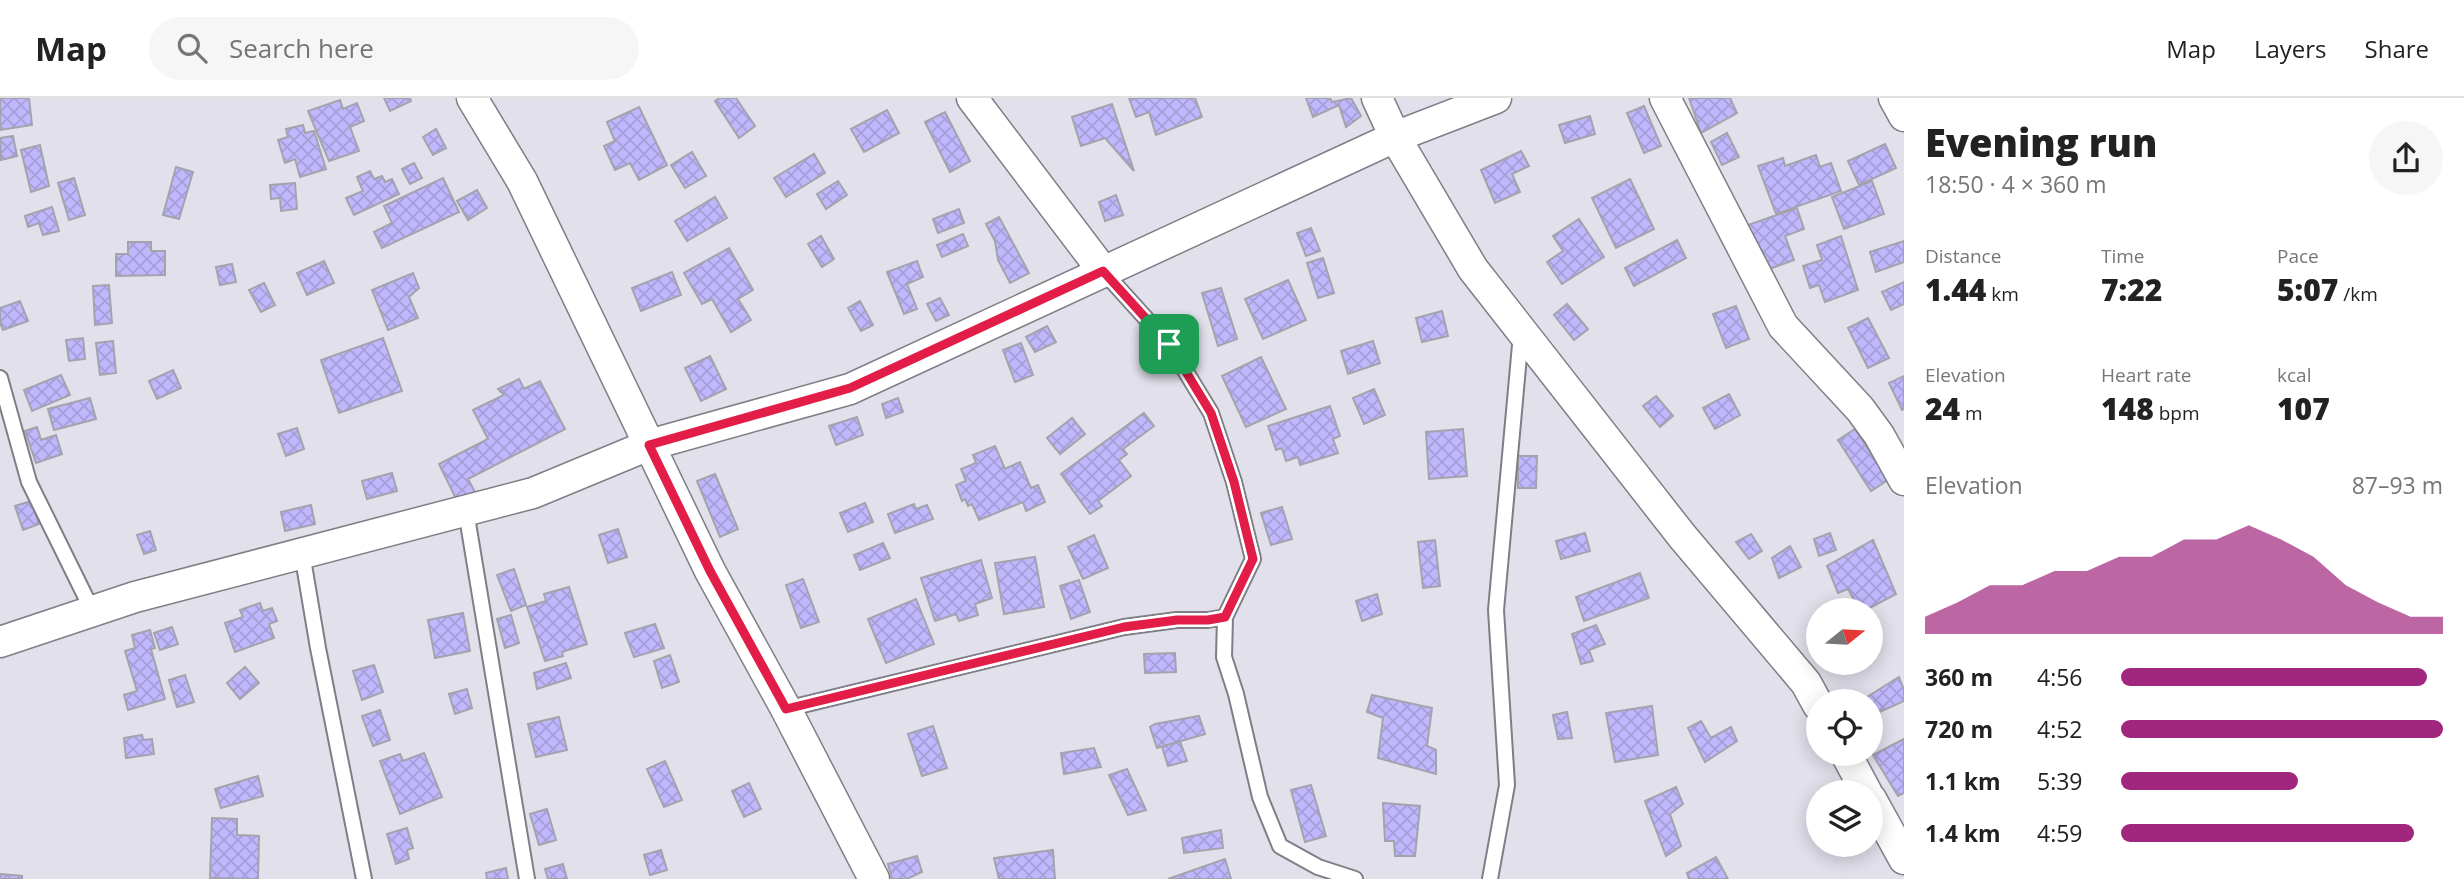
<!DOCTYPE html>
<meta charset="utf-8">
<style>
:root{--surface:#fff;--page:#f6f6f6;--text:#222;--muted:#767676;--line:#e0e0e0;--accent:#a1267d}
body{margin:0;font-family:"Open Sans",sans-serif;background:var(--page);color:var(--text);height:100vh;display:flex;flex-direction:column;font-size:26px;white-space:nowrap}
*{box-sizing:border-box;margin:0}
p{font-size:23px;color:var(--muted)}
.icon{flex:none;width:38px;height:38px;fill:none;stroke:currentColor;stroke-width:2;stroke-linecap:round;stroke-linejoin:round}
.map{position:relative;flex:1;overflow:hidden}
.panel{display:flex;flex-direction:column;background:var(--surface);width:560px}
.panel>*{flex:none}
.needle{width:46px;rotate:72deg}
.tools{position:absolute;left:1806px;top:500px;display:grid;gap:14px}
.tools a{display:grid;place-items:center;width:77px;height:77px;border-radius:50%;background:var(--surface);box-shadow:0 4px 18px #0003;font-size:35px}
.pin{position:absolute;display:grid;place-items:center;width:60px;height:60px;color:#fff;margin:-30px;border-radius:14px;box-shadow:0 4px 10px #0006}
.round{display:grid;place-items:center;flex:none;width:74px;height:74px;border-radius:37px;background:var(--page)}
.overview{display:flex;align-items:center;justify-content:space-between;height:119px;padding:0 21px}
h1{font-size:38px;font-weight:800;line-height:52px}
.metrics{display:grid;grid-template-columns:repeat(3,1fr);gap:10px;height:119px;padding:7px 21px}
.metrics div{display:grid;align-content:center}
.metrics b{font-size:30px;font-weight:800}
.metrics small{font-size:19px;font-weight:400}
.metrics p{font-size:19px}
.chart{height:196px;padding:14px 21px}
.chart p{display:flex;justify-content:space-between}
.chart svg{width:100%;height:126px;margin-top:7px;fill:var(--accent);opacity:.7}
ul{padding:0 21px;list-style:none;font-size:23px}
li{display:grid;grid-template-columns:112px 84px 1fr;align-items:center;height:52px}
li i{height:18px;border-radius:9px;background:var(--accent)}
header{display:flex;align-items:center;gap:42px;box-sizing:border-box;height:98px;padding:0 35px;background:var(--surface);border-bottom:2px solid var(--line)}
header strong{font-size:33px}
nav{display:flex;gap:38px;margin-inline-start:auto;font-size:24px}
.search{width:490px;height:63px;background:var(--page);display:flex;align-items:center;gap:18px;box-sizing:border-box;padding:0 24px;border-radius:38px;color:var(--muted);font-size:26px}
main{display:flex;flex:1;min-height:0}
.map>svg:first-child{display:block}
.building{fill:url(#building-cross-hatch);stroke:#a4a3ad;stroke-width:2}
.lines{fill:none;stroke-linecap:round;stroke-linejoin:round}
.service-casing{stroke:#7f7e87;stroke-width:18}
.minor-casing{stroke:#7f7e87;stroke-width:33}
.service{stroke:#fff;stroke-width:14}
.minor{stroke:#fff;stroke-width:30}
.route-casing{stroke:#fff;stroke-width:14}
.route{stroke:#e11d48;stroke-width:9}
</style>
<header>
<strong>Map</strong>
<div class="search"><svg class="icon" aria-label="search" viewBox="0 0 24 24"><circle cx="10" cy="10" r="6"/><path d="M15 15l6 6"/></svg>Search here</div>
<nav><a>Map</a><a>Layers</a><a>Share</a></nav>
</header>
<main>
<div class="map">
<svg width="1904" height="781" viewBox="0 0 1904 781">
<defs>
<pattern id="building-cross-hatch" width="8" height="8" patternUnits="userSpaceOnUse" patternTransform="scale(1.75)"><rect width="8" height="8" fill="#c0b8fc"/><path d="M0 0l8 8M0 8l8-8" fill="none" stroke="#a59ed8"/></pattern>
</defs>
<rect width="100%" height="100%" fill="#e1e0eb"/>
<path class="building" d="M0,0H29L32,27L0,32Z
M384,0H410L411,3L390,13Z
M720,0H736L755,28L739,40L715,3Z
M1129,0H1195L1202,19L1156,37L1149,14L1136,19Z
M1306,0H1330L1332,4L1351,0L1361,18L1346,29L1339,7L1313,19Z
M1689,0H1730L1737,15L1701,35Z
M340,2L343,11L357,5L364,23L350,29L359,53L329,63L308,13Z
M1112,6L1134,73L1105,40L1081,48L1072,19Z
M1644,8L1661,48L1644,55L1627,15Z
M639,9L667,67L639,82L630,65L615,72L604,48L615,43L607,24Z
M887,12L899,35L864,54L851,31Z
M945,14L970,63L950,74L925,24Z
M1590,18L1595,36L1565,45L1559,27Z
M303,27L305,35L314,33L326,71L300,79L295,61L285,65L278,42L288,39L286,31Z
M436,31L446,50L433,57L423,39Z
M1727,35L1739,59L1722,67L1711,44Z
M13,38L17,58L1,62L0,40Z
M1885,46L1896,70L1859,87L1848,63Z
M40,47L49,88L31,94L21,52Z
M1521,53L1529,68L1512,76L1520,94L1495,105L1481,72Z
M692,54L706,78L685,90L671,67Z
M814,56L825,75L786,99L774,80Z
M1816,57L1820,69L1831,65L1841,93L1776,116L1758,68L1783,60L1785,68Z
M414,65L422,80L410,86L402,71Z
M176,69L193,74L179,121L163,117Z
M370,73L374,81L382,78L385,84L392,81L399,96L354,117L346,100L363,93L357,79Z
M74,80L85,117L69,122L58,85Z
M443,80L459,114L382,150L374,134L392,125L384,108Z
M1630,81L1654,131L1616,150L1592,100Z
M838,83L847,97L826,111L817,96Z
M1872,83L1884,116L1844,131L1832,99Z
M295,85L297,111L281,113L280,100L271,101L270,87Z
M477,92L487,110L468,122L457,103Z
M1116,97L1123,117L1105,123L1099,104Z
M715,99L727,120L687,143L675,123Z
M52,109L59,133L43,137L39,125L28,129L25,118Z
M1797,110L1804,131L1785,138L1794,162L1764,173L1748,127Z
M959,111L964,125L938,135L933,121Z
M999,119L1029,175L1010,185L998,162L995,143L986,126Z
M1579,121L1604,159L1562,186L1547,164L1563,153L1553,138Z
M1311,130L1320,153L1306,158L1297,135Z
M963,136L968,148L942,159L937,147Z
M821,138L834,161L822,169L808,146Z
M1841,138L1858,192L1825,204L1819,187L1810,190L1803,168L1822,162L1817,147Z
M1677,142L1686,160L1634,188L1625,170Z
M1904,143V164L1876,174L1870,154Z
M128,144H151V153H165V177L116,178V156H128Z
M729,150L753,192L738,201L751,222L731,234L712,201L702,206L684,175Z
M1323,160L1334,195L1318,200L1307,165Z
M324,163L334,185L307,197L297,175Z
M917,163L923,179L907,186L917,211L904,216L887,174Z
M232,166L236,184L220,187L216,169Z
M672,174L681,197L641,213L632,190Z
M413,175L419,190L409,199L418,220L388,232L372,192Z
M1288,182L1306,222L1263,241L1245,201Z
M1904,184V206L1891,212L1882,194Z
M264,185L275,207L261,214L249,192Z
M109,187L112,225L95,227L93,188Z
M1221,190L1237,241L1218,248L1202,195Z
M940,200L949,217L936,223L927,206Z
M20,203L28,223L3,232L0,225V210Z
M860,203L873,227L861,233L848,210Z
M1567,206L1588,231L1574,242L1554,217Z
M1736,208L1749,241L1726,250L1713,216Z
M1442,213L1448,238L1422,244L1416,220Z
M1868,220L1889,260L1868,270L1848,230Z
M1047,228L1056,244L1035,254L1026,239Z
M83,240L85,261L69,263L66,242Z
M383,240L402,293L339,315L321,262Z
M113,243L116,275L100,277L96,245Z
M1373,243L1380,265L1348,276L1341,253Z
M1021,245L1033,277L1015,284L1003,252Z
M710,258L726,291L701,303L685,270Z
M1261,259L1286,311L1246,329L1222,278Z
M173,272L181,290L157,301L149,283Z
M61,277L70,297L32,313L24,292Z
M1904,278V311L1902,312L1889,285Z
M519,281L524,291L540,283L565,331L468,381L476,396L458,405L439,366L488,341L473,312L504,297L498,291Z
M1374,291L1385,317L1364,326L1353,300Z
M1729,296L1740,317L1715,331L1703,310Z
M1656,298L1673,318L1660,329L1643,308Z
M90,300L96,321L54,332L48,311Z
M898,300L903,314L886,320L882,306Z
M1330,308L1340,338L1333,341L1338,355L1300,367L1298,359L1286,363L1282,350L1276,352L1268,328Z
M1144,315L1154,328L1123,351L1127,356L1119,362L1131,378L1098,403L1102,408L1090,416L1061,376Z
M857,319L863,337L836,347L829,328Z
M1072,320L1085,336L1060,356L1047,340Z
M37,329L41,342L56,337L62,356L36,365L25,333Z
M297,330L304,351L286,358L278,336Z
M1463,331L1467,378L1429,381L1426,334Z
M1855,331L1888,382L1871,393L1838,342Z
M995,348L1005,371L1020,364L1031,390L1038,387L1045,404L1026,413L1023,404L979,422L972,406L968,408L965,401L962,403L956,387L966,383L961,371L976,365L973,357Z
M1518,358H1537L1536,390H1518Z
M392,375L397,393L367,401L362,383Z
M715,376L738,431L720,439L697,383Z
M31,403L39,426L23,432L15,408Z
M865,405L873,424L848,434L840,415Z
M914,406L916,411L927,407L933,421L895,435L888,416Z
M311,407L315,426L285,433L281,414Z
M1282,409L1292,441L1271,447L1261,415Z
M618,431L627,459L608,465L599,437Z
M150,433L156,452L144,456L137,437Z
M1585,435L1590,453L1561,461L1556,443Z
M1830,435L1836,452L1819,458L1814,441Z
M1751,436L1762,453L1749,461L1736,444Z
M1094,437L1108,470L1083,481L1068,449Z
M1435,442L1440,488L1423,490L1418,444Z
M1873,442L1896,496L1864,513H1860L1848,491L1838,495L1827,468Z
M883,445L890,460L860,472L854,457Z
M1790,448L1801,469L1779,480L1772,460Z
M1035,459L1044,509L1004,516L995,465Z
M981,462L992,500L975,506L978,517L959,523L956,516L935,523L921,480Z
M514,471L526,507L511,513L497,477Z
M1640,475L1649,500L1584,523L1576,499Z
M803,481L819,524L801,530L786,487Z
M1079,482L1090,514L1071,521L1060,488Z
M569,489L587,546L562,554L563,558L545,563L527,509L546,503L544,496Z
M1377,496L1382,516L1362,523L1356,503Z
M916,501L934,546L886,565L868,521Z
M260,505L263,513L272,510L277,523L269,526L274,540L235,554L225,525L243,519L240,512Z
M463,515L470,553L435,560L428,522Z
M511,517L519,545L505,550L497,521Z
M655,526L664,550L634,559L625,535Z
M1596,527L1605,546L1589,552L1593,563L1581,566L1572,536Z
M172,529L178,546L160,552L154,535Z
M150,532L155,550L151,551L165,601L128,612L124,597L137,593L125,553L135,550L132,537Z
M1175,555L1176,574L1145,575L1144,556Z
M670,557L679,584L662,590L654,563Z
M566,565L571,580L537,591L534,575Z
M374,567L383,594L362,602L353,573Z
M245,569L259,585L240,601L227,585Z
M185,577L194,604L177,609L169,582Z
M1899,579L1904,592V603L1871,618V604H1859Z
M467,591L472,610L455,616L449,596Z
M1372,597L1432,610L1427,648L1436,652V676L1378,660L1383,620L1367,614Z
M1652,608L1658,657L1615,664L1606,615Z
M380,612L390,642L373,648L362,618Z
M1567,614L1572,640L1558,641L1553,617Z
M1199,618L1205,636L1157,650L1150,629L1155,626Z
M559,619L567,652L536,659L528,626Z
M1701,623L1711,640L1731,629L1737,643L1705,664L1688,630Z
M933,628L947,670L922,678L908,636Z
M142,637L143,642L152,641L154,656L126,660L124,640Z
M1904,641V695L1898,698L1873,657Z
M1180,643L1187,663L1168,668L1162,649Z
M1094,650L1101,669L1064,676L1061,655Z
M424,655L442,699L400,716L380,663L400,656L403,663Z
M665,663L682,702L664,709L647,671Z
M1127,671L1146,712L1128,717L1109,677Z
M258,678L263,698L221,710L215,691Z
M749,685L761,711L744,719L732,693Z
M1311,687L1326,738L1305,744L1291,692Z
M1676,689L1683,706L1670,716L1681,748L1666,758L1645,703Z
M1383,705L1420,708L1415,758H1395L1394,743H1385Z
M547,711L556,742L539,747L530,716Z
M212,720L237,721V737L259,738L258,781L210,780Z
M407,730L413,750L407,752L409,761L396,766L387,736Z
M1221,732L1223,750L1184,755L1182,740Z
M661,752L667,772L650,777L644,757Z
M1053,752L1055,781H999L994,760Z
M917,758L922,774L907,781H892L888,766Z
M1716,759L1728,781H1689L1687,775Z
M1225,761L1231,781H1168Z
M563,766L567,781H548L545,771Z
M506,770L508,781H487L486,775Z
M1,776L22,778V781H0Z"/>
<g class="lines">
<defs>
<path id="service" d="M1103,173L1169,246L1211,315L1234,384L1253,461L1225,519L1224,559L1236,596L1260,699L1280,748L1318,769L1355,781
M0,280L29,384L93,514
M466,413L527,781
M302,455L318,550L364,781
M786,611L1124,529L1177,522H1208L1225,519
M1490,781L1507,687L1496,512L1521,236"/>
<path id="minor" d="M472,0L522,83L710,473L786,611L874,781
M972,0L1103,173
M1377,0L1395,39L1473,171L1682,438L1806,585L1818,607
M1665,0L1783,228L1860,311L1879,337L1904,382
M1894,0L1904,18
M0,544L135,499L533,395L649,347L850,291L1395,39L1496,0
M1846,656L1867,695
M1871,701L1904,761"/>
</defs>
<use href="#service" class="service-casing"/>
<use href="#minor" class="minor-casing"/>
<use href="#service" class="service"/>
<use href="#minor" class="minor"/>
</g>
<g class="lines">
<defs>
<path id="route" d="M1103,173L1169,246L1211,315L1234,384L1253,461L1225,519L1208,522H1177L1124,529L786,611L710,473L649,347L850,290Z"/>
</defs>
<use href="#route" class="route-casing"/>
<use href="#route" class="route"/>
</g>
</svg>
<div class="tools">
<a><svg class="needle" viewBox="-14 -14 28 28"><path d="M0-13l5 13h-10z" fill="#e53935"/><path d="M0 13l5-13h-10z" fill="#767676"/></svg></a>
<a><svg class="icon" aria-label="locate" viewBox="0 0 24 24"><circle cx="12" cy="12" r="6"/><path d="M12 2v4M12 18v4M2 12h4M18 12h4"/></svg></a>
<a><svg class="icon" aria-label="layers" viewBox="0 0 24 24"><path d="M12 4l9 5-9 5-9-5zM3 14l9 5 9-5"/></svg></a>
</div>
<div class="pin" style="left:1169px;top:246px;background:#1e9e55"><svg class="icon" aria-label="arrive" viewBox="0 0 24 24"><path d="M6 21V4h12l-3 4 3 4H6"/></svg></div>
</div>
<section class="panel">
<div class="overview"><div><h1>Evening run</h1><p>18:50 · 4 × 360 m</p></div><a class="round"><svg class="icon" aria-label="share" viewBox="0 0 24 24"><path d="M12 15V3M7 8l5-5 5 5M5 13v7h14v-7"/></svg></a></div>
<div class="metrics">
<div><p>Distance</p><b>1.44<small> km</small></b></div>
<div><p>Time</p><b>7:22</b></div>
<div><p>Pace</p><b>5:07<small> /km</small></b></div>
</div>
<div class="metrics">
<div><p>Elevation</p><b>24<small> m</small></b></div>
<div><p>Heart rate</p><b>148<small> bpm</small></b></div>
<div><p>kcal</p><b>107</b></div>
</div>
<div class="chart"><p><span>Elevation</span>87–93 m</p>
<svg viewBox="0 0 160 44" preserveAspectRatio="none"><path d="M0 44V38L10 33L20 27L30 27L40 22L50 22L60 17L70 17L80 11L90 11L100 6L110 11L120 17L130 27L140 33L150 38L160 38V44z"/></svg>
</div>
<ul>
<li><b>360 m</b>4:56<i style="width:95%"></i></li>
<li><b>720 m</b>4:52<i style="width:100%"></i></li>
<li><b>1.1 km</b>5:39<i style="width:55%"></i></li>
<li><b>1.4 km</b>4:59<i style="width:91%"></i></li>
</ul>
</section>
</main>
